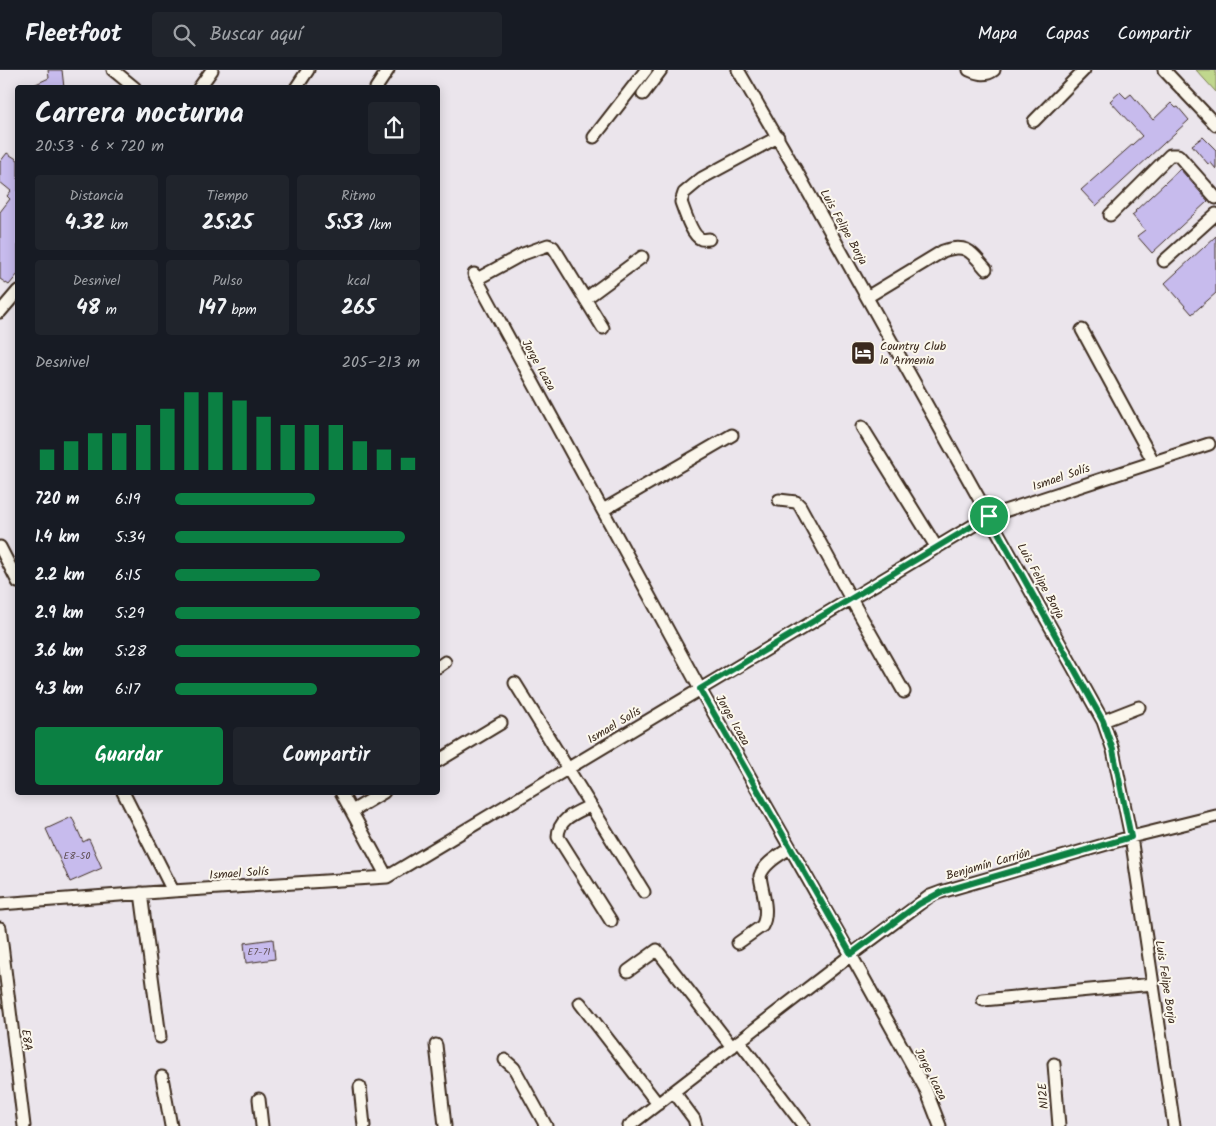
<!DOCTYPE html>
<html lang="es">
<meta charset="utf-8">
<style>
:root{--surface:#171b24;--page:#20242c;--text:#f1f3f6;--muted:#9ea1a6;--line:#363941;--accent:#0b8043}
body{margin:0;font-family:Kalam,sans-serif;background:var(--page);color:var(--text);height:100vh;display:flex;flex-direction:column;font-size:19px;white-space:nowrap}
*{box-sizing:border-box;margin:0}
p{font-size:16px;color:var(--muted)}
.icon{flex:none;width:28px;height:28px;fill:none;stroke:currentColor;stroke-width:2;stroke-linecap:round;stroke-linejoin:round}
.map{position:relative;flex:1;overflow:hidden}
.sheet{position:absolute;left:15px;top:15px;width:425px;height:710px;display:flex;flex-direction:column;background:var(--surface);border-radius:5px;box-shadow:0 2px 12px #0003}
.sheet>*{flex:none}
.pin{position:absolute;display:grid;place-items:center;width:42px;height:42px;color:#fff;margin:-21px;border:2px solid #fff;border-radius:50%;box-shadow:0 1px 5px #0007}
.round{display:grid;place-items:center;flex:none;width:52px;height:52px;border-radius:5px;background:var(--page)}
.summary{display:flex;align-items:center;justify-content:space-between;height:85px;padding:0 20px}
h1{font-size:28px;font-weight:700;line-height:38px}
.metrics{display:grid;grid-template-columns:repeat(3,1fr);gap:8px;height:85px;padding:5px 20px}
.metrics div{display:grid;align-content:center;border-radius:5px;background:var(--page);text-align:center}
.metrics b{font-size:21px;font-weight:700}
.metrics small{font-size:14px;font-weight:400}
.metrics p{font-size:14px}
.chart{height:140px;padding:10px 20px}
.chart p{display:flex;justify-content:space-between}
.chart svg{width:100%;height:90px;margin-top:5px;stroke:var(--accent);stroke-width:6}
.action{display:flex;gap:10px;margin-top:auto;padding:10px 20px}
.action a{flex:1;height:58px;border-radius:5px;background:var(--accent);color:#fff;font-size:20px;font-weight:700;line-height:58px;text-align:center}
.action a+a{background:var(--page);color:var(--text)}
ul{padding:0 20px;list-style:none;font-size:16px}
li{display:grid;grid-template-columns:80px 60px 1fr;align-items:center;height:38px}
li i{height:12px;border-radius:6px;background:var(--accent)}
header{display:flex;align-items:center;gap:30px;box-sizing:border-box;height:70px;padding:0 25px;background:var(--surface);border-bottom:1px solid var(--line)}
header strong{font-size:24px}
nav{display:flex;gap:28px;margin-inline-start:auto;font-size:18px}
.search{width:350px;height:45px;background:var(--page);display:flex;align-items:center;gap:12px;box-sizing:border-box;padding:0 18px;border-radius:5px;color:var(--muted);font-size:19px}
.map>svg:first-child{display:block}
.garden{fill:#c0d78d;stroke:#7e8056}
.building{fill:#c7bbed;stroke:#3b2a1e}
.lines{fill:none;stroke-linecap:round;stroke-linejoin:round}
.minor-casing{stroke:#3b2a1e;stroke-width:15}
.minor{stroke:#fbf7ec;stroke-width:11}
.route-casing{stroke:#fff;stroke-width:10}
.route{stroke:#0b8043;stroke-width:6}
.labels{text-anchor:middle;stroke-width:4;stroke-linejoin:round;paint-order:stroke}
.number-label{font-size:10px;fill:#5e4e52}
.street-label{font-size:12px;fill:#3b2a1e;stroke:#fbf7ec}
.poi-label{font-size:12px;fill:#3b2a1e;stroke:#fbf7ec;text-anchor:start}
</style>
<header>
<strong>Fleetfoot</strong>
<div class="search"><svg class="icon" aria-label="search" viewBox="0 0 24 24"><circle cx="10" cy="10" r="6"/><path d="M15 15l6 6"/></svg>Buscar aquí</div>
<nav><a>Mapa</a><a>Capas</a><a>Compartir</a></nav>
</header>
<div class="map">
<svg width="1216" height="1056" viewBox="0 0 1216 1056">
<rect width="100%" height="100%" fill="#ebe5ec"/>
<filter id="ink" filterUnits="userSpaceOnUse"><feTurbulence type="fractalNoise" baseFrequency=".02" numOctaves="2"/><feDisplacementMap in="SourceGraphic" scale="10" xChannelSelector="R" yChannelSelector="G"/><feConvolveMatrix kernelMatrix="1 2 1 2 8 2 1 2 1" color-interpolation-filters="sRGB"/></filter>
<g filter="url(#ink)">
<path class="garden" d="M1196,0H1216V22Z"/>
<path class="building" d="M48,0H62L64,18H27L49,8Z
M1120,22L1126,28L1131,24L1153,50L1171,33L1176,38L1178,37L1189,50L1096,136L1081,120L1142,66L1110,31Z
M1203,67L1216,80V99L1211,93L1208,94L1192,75Z
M7,83L18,90V204L9,215L0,209V142L10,129L7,126L11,121L0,112V92Z
M1180,99L1208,131L1152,183L1137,166L1145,160L1132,145L1136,142L1135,141Z
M1216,166V223L1192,244L1165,213Z
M72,747L83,772L89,769L102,798L70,812L46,759Z
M273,869L275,889L246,893L244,873Z"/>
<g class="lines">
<defs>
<path id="minor" d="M113,0L135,18
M738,0L797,102L1103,651L1113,680L1131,767L1174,1056
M969,0C978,4 986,6 994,0
M1164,0L1216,55
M199,18L212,0
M296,18L308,0
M376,18L388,0
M643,24L661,0
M1034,51L1084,0
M594,67L646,0
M1110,145L1170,85H1178L1216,128
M709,169C708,169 702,170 701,169C692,166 684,140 681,132L684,123L702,108L778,67
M1164,191L1216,144
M474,204L700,619L851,885L926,1020L940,1056
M477,209L523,184L548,175L553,177L557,183L603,258
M867,227L943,181C967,173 971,182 986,199
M585,229L642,187
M0,242L18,221
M1082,260L1153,391
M862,357L937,478
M779,430L796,432L800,436L851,529L904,622
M603,440L732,365
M0,477L18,512
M438,597L445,592
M515,613L644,822
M1103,651L1139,637
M438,691L501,653
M123,722L173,821
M341,722L387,807
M590,736C575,743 558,749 558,767L611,851
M352,741L384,722
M141,823L160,967
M0,834L173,821L387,807L989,446L1209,374
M0,858L24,1056
M738,873L762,856C770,843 762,821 760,806C764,793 780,785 790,778
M628,901L657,880L732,977
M983,930L1153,914
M580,933L658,1034
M739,971L804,1056
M436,975L445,1056
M505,990L514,998L546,1056
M1054,994L1059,1056
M162,1007L171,1056
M360,1017L364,1056
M674,1022L694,1049L696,1056
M259,1029L262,1056
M629,1056L851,885L930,826L941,822L1131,767L1216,746"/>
</defs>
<use href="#minor" class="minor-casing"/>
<use href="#minor" class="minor"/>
</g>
</g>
<g class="lines" filter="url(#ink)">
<defs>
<path id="route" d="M989,446L1103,651L1113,680L1131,767L941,822L919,834L851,884L700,619Z"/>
</defs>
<use href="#route" class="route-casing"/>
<use href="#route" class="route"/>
</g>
<defs>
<symbol id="hotel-square" viewBox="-11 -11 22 22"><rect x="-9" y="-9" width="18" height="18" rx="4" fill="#3b2a1e" stroke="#fbf7ec"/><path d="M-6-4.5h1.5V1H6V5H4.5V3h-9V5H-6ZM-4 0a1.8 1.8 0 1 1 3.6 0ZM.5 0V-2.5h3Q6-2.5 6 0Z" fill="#fff"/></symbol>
</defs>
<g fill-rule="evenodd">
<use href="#hotel-square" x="849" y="269" width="28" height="28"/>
</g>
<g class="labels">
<g class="number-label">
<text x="77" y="789">E8-50</text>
<text x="259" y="885">E7-71</text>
</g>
<g class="street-label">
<text transform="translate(844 157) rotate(61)" y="4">Luis Felipe Borja</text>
<text transform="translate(539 295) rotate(61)" y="4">Jorge Icaza</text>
<text transform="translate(1061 407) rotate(-19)" y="4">Ismael Solís</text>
<text transform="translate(1041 511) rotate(61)" y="4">Luis Felipe Borja</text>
<text transform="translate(733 650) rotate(60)" y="4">Jorge Icaza</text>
<text transform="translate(614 655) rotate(-31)" y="4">Ismael Solís</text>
<text transform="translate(988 794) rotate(-16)" y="4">Benjamín Carrión</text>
<text transform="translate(239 803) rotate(-4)" y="4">Ismael Solís</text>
<text transform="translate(1166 912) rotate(81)" y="4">Luis Felipe Borja</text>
<text transform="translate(27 970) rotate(83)" y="4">E8A</text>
<text transform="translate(931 1004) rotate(63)" y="4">Jorge Icaza</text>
<text transform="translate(1043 1026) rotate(-94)" y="4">N12E</text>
</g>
<g class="poi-label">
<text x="880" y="280">Country Club<tspan x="880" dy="14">la Armenia</tspan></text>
</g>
</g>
</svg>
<div class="pin" style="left:989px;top:446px;background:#1e9e55"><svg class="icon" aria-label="arrive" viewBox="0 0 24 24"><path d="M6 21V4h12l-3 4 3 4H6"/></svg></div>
<section class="sheet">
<div class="summary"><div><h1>Carrera nocturna</h1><p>20:53 · 6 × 720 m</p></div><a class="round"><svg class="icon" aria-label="share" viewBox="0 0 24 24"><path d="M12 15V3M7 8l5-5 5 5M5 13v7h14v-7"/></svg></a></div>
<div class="metrics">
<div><p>Distancia</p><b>4.32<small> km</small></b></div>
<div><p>Tiempo</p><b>25:25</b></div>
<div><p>Ritmo</p><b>5:53<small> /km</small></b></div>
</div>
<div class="metrics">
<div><p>Desnivel</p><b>48<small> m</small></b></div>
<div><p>Pulso</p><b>147<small> bpm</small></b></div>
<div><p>kcal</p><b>265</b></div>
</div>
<div class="chart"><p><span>Desnivel</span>205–213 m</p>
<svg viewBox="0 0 160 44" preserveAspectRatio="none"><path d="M5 44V34M15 44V30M25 44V26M35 44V26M45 44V22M55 44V14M65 44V6M75 44V6M85 44V10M95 44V18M105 44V22M115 44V22M125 44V22M135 44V30M145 44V34M155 44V38"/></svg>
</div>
<ul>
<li><b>720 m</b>6:19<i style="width:57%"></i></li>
<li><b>1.4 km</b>5:34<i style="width:94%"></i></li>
<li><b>2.2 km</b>6:15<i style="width:59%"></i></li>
<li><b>2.9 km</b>5:29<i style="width:100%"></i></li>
<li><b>3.6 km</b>5:28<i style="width:100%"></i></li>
<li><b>4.3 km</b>6:17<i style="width:58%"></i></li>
</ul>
<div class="action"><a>Guardar</a><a>Compartir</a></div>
</section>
</div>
